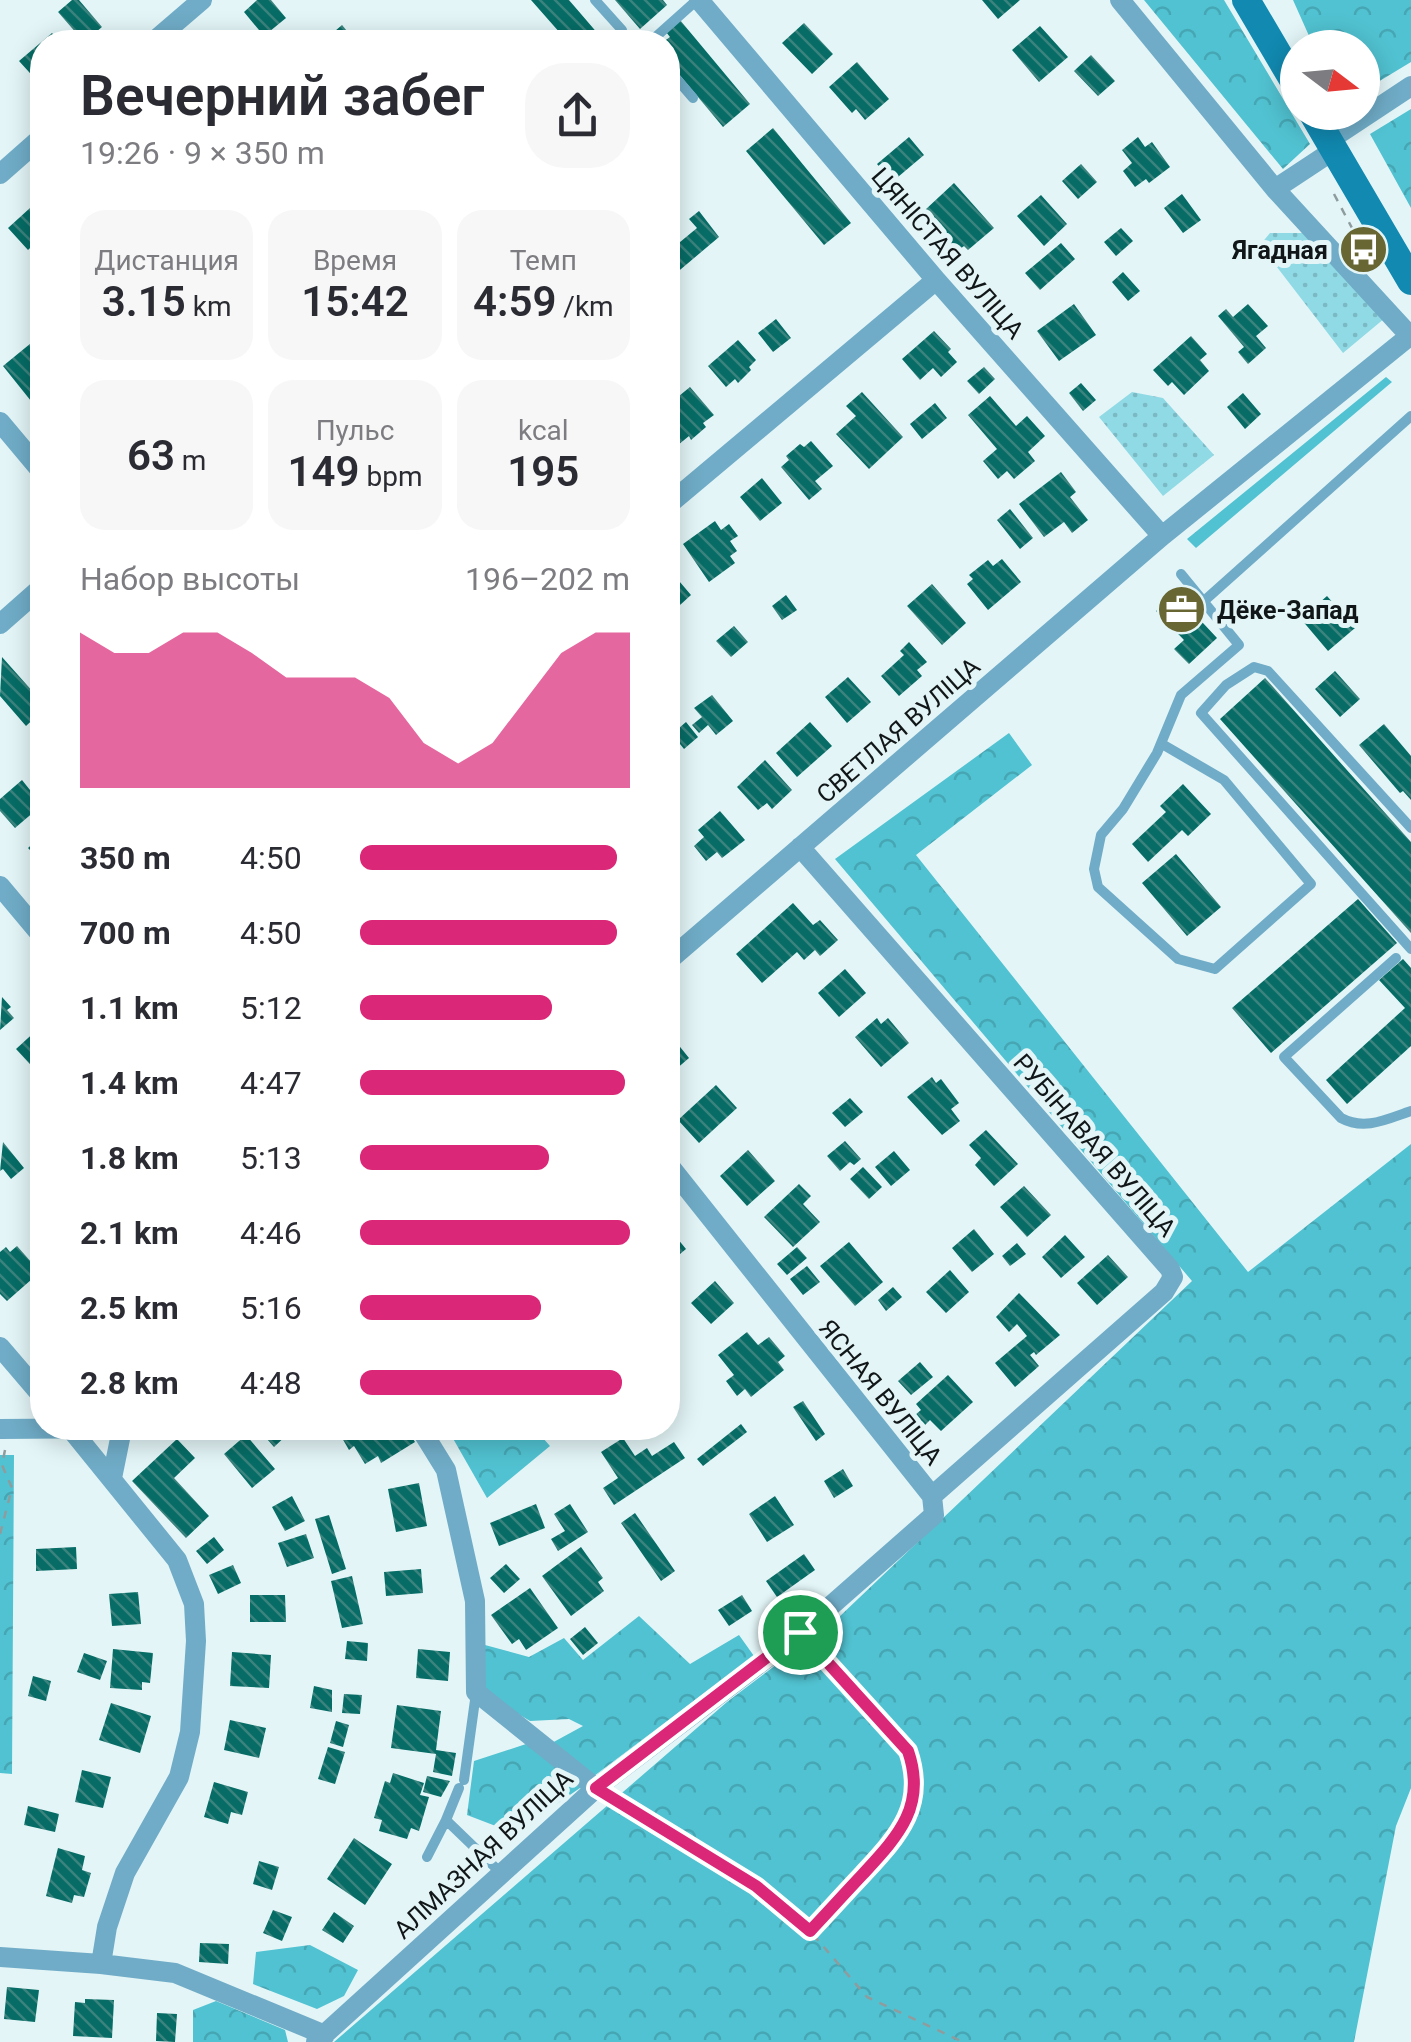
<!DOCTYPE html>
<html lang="ru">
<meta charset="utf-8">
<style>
:root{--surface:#fff;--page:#f7f7f7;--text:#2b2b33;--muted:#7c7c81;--accent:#db2777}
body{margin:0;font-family:Roboto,sans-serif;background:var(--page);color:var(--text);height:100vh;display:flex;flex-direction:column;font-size:38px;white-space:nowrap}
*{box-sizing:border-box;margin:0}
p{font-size:32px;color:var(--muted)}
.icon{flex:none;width:55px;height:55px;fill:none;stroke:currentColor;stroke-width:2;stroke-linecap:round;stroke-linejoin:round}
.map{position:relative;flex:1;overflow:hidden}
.sheet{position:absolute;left:30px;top:30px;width:650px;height:1410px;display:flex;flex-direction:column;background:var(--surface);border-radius:40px;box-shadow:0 5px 25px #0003}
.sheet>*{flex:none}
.needle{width:65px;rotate:106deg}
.controls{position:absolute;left:1280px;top:30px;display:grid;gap:20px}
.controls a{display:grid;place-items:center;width:100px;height:100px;border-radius:50%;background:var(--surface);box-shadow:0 5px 25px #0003;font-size:50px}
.pin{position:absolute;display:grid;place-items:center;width:85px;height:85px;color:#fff;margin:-42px;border:5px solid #fff;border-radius:50%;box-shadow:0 2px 10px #0007}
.round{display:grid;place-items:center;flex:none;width:105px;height:105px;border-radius:40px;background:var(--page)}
.headline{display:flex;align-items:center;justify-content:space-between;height:170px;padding:0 50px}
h1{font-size:55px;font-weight:600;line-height:75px}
.stats{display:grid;grid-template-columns:repeat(3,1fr);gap:15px;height:170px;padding:10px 50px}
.stats div{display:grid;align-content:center;border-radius:25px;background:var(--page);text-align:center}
.stats b{font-size:42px;font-weight:600}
.stats small{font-size:28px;font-weight:400}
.stats p{font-size:28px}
.chart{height:280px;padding:20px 50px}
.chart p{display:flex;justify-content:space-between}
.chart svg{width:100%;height:180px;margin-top:10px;fill:var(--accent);opacity:.7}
ul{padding:0 50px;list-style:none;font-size:32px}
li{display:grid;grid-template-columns:160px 120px 1fr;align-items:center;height:75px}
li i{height:25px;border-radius:12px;background:var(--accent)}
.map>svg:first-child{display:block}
.grass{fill:url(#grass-dots)}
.forest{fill:url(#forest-crowns)}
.building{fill:url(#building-back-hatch)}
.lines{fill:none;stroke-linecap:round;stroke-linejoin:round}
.path{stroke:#8f9c9e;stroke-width:2.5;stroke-dasharray:8 8;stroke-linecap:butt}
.service{stroke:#70acc7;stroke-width:10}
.minor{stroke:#70acc7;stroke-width:20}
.secondary{stroke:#1189b0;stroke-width:28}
.route-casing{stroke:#fff;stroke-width:20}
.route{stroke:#db2777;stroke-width:12}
.labels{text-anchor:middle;stroke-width:10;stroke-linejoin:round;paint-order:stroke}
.poi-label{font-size:25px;font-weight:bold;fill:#111718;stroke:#e3f5f7;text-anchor:end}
.street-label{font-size:25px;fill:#111718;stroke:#e3f5f7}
</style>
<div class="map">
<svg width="1411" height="2042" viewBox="0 0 1411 2042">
<defs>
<pattern id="grass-dots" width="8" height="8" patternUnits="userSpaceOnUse" patternTransform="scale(2.5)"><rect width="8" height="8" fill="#90dae5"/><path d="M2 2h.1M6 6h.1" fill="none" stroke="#7bbac4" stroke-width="1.8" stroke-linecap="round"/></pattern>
<pattern id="forest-crowns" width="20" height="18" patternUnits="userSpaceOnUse" patternTransform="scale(2.5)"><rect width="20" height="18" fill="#51c2d1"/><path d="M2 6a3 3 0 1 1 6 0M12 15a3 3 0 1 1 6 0" fill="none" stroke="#46a6b3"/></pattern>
<pattern id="building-back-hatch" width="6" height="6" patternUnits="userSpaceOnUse" patternTransform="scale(2.5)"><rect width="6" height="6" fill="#066c65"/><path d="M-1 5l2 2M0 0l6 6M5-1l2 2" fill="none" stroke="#3b837e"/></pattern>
</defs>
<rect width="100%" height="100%" fill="#e3f5f7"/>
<path class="grass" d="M1270,233H1307L1385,318L1343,353L1260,245Z
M1132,392L1163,398L1214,455L1163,496L1099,417Z"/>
<path class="forest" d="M1144,0H1224L1310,144L1283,169Z
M1293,0H1411V62L1363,91L1362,48L1314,47Z
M1411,109V208L1370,134Z
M1386,377L1392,382L1196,548L1187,539Z
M1009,733L1032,765L916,855L1248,1272L1411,1144V1788L1396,1826L1354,2042H334L727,1702L838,1618L1192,1281L835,859Z
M447,1428H534L550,1446L487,1498Z
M0,1455H14L12,1774L0,1773Z
M639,1616L690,1664L739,1635L754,1656L590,1779L550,1744L583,1726L569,1719L530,1721L482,1692L485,1645L529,1657L564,1638L583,1660Z
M526,1744L583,1786L514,1833L467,1815L474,1761Z
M310,1945L358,1970L344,1996L317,2009L253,1984L256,1952Z
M216,2001L285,2030L288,2042H193V2010Z"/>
<path class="building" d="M72,0H79L102,27L84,42L58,12Z
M257,0H271L286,18L264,36L244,12Z
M531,0H569L605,42H568Z
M615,0H663L667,5L640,29Z
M982,0H1020L998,19Z
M680,20L750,104L723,127L668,61V42H663L670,37L666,32Z
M804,23L833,54L812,74L782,43Z
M342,25L356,42H332L328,37Z
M1040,26L1068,57L1039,82L1012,50Z
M52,33L60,42H42V78L38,82L19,61Z
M1091,55L1115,81L1098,96L1074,71Z
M857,62L889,99L865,120L856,109L852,113L829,87Z
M773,128L851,223L824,245L746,151Z
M909,137L924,155L892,182L877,164Z
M1138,137L1145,147L1152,142L1170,167L1149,183L1146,179L1135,187L1123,171L1132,163L1122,150Z
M1081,164L1097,182L1078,199L1062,181Z
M954,183L994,228L968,250L964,246L960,249L957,246L950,251L942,242L949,236L925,210Z
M1182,194L1201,220L1183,233L1164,208Z
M1041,195L1067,224L1044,246L1017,216Z
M30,208L42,221V248L37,241L28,250L8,228Z
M699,211L719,237L668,280V252L697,228L689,219Z
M1121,228L1133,241L1116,256L1104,242Z
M1061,243L1075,259L1040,290L1025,273Z
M1123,272L1140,291L1128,301L1112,282Z
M1074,304L1096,335L1059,361L1037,331Z
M1248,304L1268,326L1256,336L1266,348L1248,364L1238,352L1244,347L1218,316L1226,309L1233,317Z
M776,319L791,338L773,352L758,333Z
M934,331L951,349L948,352L957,362L941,377L933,368L920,380L902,359Z
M1191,336L1207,354L1200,360L1209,371L1184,395L1172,382L1168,386L1153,370Z
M36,339L42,348V391L31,401L3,366Z
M738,340L756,360L749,367L751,370L738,383L735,379L726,387L708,366Z
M984,367L995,379L979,394L967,381Z
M1081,383L1096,400L1083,411L1069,393Z
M690,387L714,415L703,423L706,427L691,440L689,436L678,445L668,433V405Z
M862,392L903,437L869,469L836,434L856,416L846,406Z
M1243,393L1261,414L1245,429L1227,407Z
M990,396L1016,426L1027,416L1045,436L1028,452L1035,461L1014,479L1007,471L998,479L983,461L997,449L968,415Z
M935,403L947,418L922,439L910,424Z
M811,441L833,466L815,481L822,489L809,500L781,467L789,460L786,456L800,444L804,447Z
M1061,472L1076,492L1070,497L1088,520L1072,533L1064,522L1044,537L1019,504Z
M762,478L782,503L760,521L740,497Z
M1010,509L1033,538L1020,549L997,520Z
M715,521L721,530L729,524L738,536L730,541L737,551L730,556L735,563L709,582L683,544Z
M1002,559L1021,582L988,610L967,584L973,579L969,575L988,560L993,566Z
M668,568L691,595L668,616Z
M932,584L966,623L942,645L907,606Z
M1175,593L1217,638L1189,664L1174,649L1184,640L1156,611Z
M786,595L797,610L782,620L772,606Z
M1327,596L1355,628L1328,651L1301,619Z
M734,626L748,642L731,657L716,641Z
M909,642L927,662L917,670L922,676L899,696L881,676L904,655L900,651Z
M2,657L42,702V711L26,726L0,696Z
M1335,671L1360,699L1340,717L1315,689Z
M848,677L871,702L847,723L825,697Z
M1265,678L1411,842V933L1220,719Z
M712,695L733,721L716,735L708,725L699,733L692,725L702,717L694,708Z
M686,722L698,737L684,749L672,734Z
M810,722L832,746L797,777L776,753Z
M1384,724L1411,756V800L1403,791L1400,793L1359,745Z
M765,760L792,790L772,809L767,803L758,810L737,787Z
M22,780L42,805L15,828L0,811V799Z
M1183,784L1211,814L1188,836L1182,830L1148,862L1132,844L1166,812L1160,806Z
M720,811L745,840L722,858L717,852L706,861L694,846L704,837L698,830Z
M42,835V871L31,858L35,855L28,848Z
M1176,854L1221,907L1187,936L1142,883Z
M1358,899L1397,943L1271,1053L1232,1008Z
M793,903L813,925L820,920L838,940L820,956L815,950L804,960L797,952L762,983L736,954Z
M1403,959L1411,968V1046L1347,1104L1326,1080L1405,1008L1379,980Z
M845,969L866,993L839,1017L818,993Z
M2,997L11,1007L7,1010L14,1018L0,1030Z
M877,1018L881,1024L888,1018L909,1043L881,1067L855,1037Z
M39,1028L42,1033V1070L39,1074L16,1049Z
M668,1032L689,1058L668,1076Z
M932,1077L936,1083L941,1079L959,1103L951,1109L960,1121L942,1135L907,1097Z
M716,1085L737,1108L699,1143L678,1120Z
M850,1098L863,1112L845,1127L832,1113Z
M986,1130L1018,1164L994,1186L975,1165L981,1158L969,1145Z
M845,1141L861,1159L854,1165L850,1162L840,1171L827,1156Z
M3,1142L24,1168L11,1179L3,1169L0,1171Z
M748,1150L775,1181L747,1206L720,1176Z
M894,1151L910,1170L891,1186L875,1167Z
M863,1167L882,1187L869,1199L850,1179Z
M799,1184L811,1196L803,1204L820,1222L793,1247L764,1217Z
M1024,1186L1051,1215L1027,1237L1000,1207Z
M668,1227L686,1249L668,1264Z
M974,1229L994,1254L972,1272L952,1248Z
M1065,1235L1085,1257L1061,1278L1042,1257Z
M849,1242L883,1282L855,1306L820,1266Z
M1017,1243L1026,1254L1010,1266L1002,1256Z
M17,1246L40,1272L7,1301L0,1294V1252L6,1247L10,1252Z
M797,1247L807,1258L787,1275L777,1264Z
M1108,1255L1128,1277L1097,1305L1077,1283Z
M807,1266L820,1282L803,1295L790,1279Z
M950,1270L969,1292L946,1313L926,1292Z
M715,1281L734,1303L711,1324L691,1303Z
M893,1287L902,1297L886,1311L878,1300Z
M1019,1293L1060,1335L1036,1355L1034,1352L1030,1355L1039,1366L1015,1387L995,1363L1027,1336L1017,1324L1009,1332L996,1317Z
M747,1332L758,1345L769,1337L785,1356L778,1362L784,1370L751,1397L745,1389L737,1396L726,1381L734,1375L718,1355Z
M920,1362L933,1377L911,1395L898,1381Z
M948,1375L973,1402L941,1431L930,1420L925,1425L915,1415L921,1410L916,1404Z
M803,1401L825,1434L816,1441L793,1407Z
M741,1424L747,1432L703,1466L697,1459Z
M264,1428H286L290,1432L274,1447L260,1431Z
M344,1428H406L415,1442L381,1463L378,1456L365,1464L354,1446L349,1450L338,1431Z
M246,1435L275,1469L252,1488L224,1454Z
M623,1438L635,1456L647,1448L652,1456L674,1442L685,1458L614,1505L603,1488L618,1478L601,1452Z
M177,1439L195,1458L174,1478L209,1516L186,1538L132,1481Z
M843,1469L853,1486L834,1498L824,1481Z
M419,1483L427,1526L396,1532L388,1489Z
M292,1496L305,1521L285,1531L272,1507Z
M775,1496L794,1525L767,1542L749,1514Z
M536,1504L545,1528L499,1546L490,1523Z
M570,1504L588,1532L558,1551L551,1539L565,1531L554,1514Z
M635,1513L675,1571L661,1581L621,1523Z
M329,1515L346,1569L332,1574L315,1519Z
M306,1534L314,1558L287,1567L278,1543Z
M214,1537L224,1550L207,1564L196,1551Z
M76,1547L77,1569L36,1571V1549Z
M581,1547L603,1578L598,1582L604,1591L571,1616L542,1576Z
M804,1554L815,1570L777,1597L766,1581Z
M506,1564L520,1579L504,1593L490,1578Z
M233,1565L241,1583L218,1594L209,1575Z
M421,1569L423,1593L386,1596L384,1572Z
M352,1576L363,1624L342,1628L331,1581Z
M530,1588L558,1628L526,1650L519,1639L512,1644L491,1615Z
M138,1592L141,1624L112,1626L109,1594Z
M250,1595H285L286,1622H250Z
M742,1595L752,1611L729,1626L718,1610Z
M585,1627L598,1643L583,1655L570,1639Z
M347,1641L368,1643L367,1661L345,1659Z
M113,1649L153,1653L150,1683L142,1682V1690L110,1688Z
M418,1649L450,1652L448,1681L416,1678Z
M232,1652L271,1655L269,1688L230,1686Z
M84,1653L107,1661L100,1680L77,1672Z
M33,1676L51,1681L46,1701L28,1696Z
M314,1686L332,1690V1712L310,1708Z
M344,1694L362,1695L360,1714L342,1713Z
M111,1703L151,1716L140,1753L99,1740Z
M397,1705L441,1711L436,1750L456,1753L452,1776L433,1772L436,1754L391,1748Z
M230,1720L266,1728L259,1758L224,1750Z
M336,1721L349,1725L343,1747L330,1743Z
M328,1747L345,1752L335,1784L318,1779Z
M82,1770L111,1777L103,1808L75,1802Z
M393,1773L424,1783L420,1795L429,1797L419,1831L411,1828L407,1839L379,1831L382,1820L374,1818L385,1781L390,1783Z
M427,1776L450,1781L441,1797L423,1792Z
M214,1782L248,1792L242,1815L231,1812L228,1824L204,1817Z
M28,1806L59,1814L55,1832L24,1825Z
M354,1838L392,1864L365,1905L327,1879Z
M58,1848L85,1856L82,1870L91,1873L84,1897L74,1895L72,1903L46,1896Z
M259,1861L279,1867L272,1890L253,1884Z
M273,1910L292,1917L282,1941L263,1933Z
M334,1912L354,1926L343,1943L322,1930Z
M200,1943L229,1944L228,1964L199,1962Z
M7,1987L39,1990L35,2022L4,2019Z
M85,1999L114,2000L112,2038L73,2036L75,2002L85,2003Z
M157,2013L177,2014L175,2042L156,2041Z"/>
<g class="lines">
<path class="path" d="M1334,194L1370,262
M0,1534L12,1488L2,1465L5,1450
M616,1799L756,1886L810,1931L867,1997L963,2042
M811,1930C856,1881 934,1826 908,1751L814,1647"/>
<path class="service" d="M595,0L622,30
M650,42L697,0
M668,69L693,98
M1204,601L1411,416
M1162,744L1224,780L1311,884L1215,969L1178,959L1098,887L1094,869L1101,835L1123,809L1157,753L1181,695L1239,645L1181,574
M1411,828L1268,671L1254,667L1226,685L1201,713L1411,949
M1396,958L1284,1057L1341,1118C1365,1131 1387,1119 1411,1111
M464,1780L476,1693
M459,1788L446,1820L501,1873
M427,1857L446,1820"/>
<path class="minor" d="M699,0L936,280L1162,536
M1120,0L1275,189L1410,336
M153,42L202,0
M1328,141L1411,86
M0,174L42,137
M1275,189L1334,150
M0,422L42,472
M668,505L936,280
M0,624L42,587
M800,847L1170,1269L1173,1277L1164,1292L932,1496
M0,886L42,936
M668,961L1162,536L1411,335
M0,1347L42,1396
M70,1428L177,1560L194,1604L196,1641L190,1732L179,1777L125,1873L107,1927L101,1964
M420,1428L446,1470L475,1601L476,1692L596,1788
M0,1429L126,1428
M112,1478L122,1429
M0,1957L101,1964L175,1973L325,2035
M316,2042L596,1788L801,1632L934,1515L932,1496L668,1164"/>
<path class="secondary" d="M1246,0L1298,88
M1312,112L1411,281"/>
</g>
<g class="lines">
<defs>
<path id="route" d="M800,1632L908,1751C927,1806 898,1836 863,1874C845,1893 828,1912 810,1931L756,1886L596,1788Z"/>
</defs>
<use href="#route" class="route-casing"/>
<use href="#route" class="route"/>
</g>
<defs>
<symbol id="bus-disc" viewBox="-11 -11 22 22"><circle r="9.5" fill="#686632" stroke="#e3f5f7"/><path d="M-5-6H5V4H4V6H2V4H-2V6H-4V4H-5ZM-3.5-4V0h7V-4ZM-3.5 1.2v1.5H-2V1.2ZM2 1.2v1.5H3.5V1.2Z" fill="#fff"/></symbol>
<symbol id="office-disc" viewBox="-11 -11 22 22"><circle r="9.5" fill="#686632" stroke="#e3f5f7"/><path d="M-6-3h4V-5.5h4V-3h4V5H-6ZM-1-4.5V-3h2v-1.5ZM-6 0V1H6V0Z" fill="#fff"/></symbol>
</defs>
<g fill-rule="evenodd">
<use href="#bus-disc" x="1336" y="222" width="55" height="55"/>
<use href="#office-disc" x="1154" y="582" width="55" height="55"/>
</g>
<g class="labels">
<g class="poi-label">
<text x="1328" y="259">Ягадная</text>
<text x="1217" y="619" text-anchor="start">Дёке-Запад</text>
</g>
<g class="street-label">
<text transform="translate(948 253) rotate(49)" y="9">ЦЯНІСТАЯ ВУЛІЦА</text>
<text transform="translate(898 730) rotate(-41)" y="9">СВЕТЛАЯ ВУЛІЦА</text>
<text transform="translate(1095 1145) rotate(49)" y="9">РУБІНАВАЯ ВУЛІЦА</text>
<text transform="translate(881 1392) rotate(51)" y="9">ЯСНАЯ ВУЛІЦА</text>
<text transform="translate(483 1854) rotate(-43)" y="9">АЛМАЗНАЯ ВУЛІЦА</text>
</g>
</g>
</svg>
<div class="controls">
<a><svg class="needle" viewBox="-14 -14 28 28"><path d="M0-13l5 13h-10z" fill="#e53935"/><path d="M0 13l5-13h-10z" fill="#7c7c81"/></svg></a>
</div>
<div class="pin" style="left:800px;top:1632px;background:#1e9e55"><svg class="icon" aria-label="arrive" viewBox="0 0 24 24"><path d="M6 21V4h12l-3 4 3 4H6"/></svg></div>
<section class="sheet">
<div class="headline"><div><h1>Вечерний забег</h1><p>19:26 · 9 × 350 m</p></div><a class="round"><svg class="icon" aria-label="share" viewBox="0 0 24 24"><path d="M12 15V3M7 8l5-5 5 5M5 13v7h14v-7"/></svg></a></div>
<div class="stats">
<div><p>Дистанция</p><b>3.15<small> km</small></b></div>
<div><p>Время</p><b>15:42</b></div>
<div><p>Темп</p><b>4:59<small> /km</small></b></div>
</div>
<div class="stats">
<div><b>63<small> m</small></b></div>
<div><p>Пульс</p><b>149<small> bpm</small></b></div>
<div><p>kcal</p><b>195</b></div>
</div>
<div class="chart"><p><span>Набор высоты</span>196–202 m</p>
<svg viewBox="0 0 160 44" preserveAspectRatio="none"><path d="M0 44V6L10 11L20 11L30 6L40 6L50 11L60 17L70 17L80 17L90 22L100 33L110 38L120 33L130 22L140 11L150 6L160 6V44z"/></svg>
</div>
<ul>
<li><b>350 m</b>4:50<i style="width:95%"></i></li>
<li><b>700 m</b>4:50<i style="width:95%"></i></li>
<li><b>1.1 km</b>5:12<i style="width:71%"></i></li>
<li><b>1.4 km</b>4:47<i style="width:98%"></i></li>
<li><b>1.8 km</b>5:13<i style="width:70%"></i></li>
<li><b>2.1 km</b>4:46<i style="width:100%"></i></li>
<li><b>2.5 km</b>5:16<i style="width:67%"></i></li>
<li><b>2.8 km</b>4:48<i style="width:97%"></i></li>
</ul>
</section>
</div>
